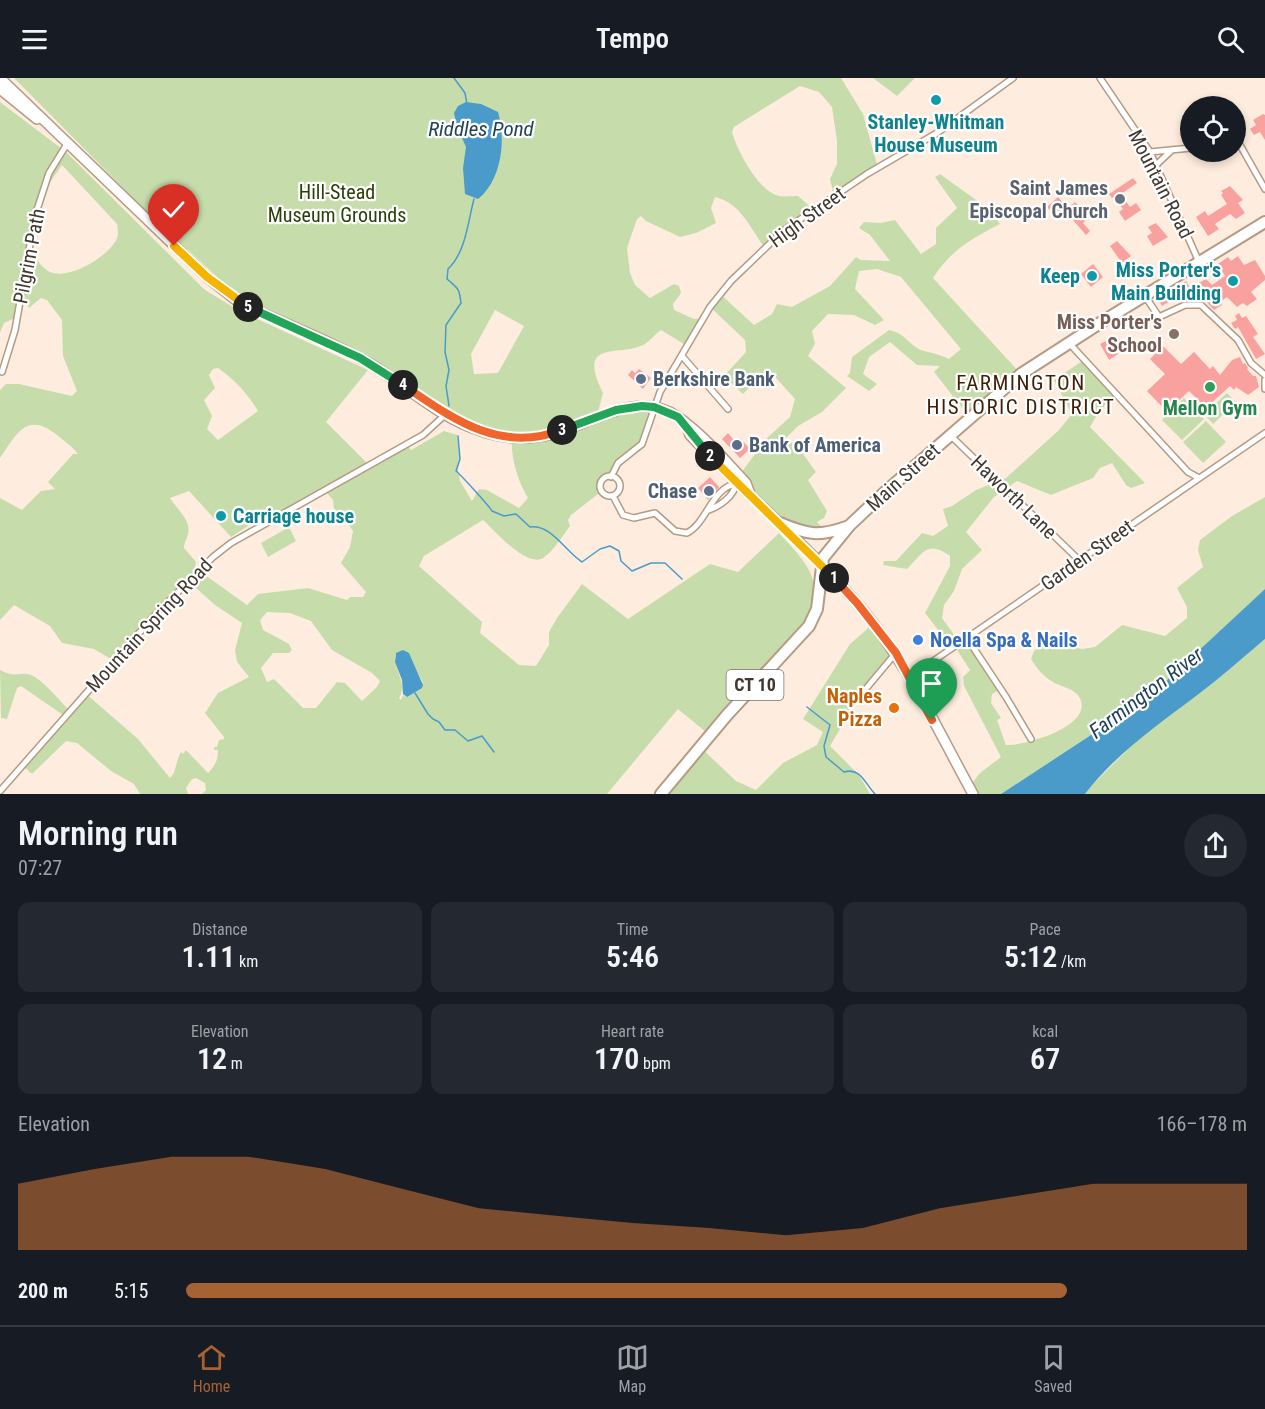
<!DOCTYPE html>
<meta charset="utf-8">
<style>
:root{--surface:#171b24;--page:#242831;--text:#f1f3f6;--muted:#9ea1a6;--line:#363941;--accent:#a66233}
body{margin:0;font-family:"Roboto Condensed",sans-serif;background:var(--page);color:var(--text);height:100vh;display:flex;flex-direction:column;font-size:22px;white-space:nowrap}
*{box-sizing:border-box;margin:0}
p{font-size:20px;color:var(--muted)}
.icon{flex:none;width:33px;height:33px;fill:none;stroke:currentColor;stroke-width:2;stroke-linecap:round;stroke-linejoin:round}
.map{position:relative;height:716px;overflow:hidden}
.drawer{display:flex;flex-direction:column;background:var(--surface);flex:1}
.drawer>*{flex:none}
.fabs{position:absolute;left:1180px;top:18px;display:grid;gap:12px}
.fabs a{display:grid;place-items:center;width:66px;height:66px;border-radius:50%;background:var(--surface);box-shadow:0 3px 9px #0003;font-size:30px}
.pin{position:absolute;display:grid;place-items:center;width:51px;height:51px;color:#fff;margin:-62px -26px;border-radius:50% 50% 50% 0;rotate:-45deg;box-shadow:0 0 6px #0007}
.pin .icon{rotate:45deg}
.km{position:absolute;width:30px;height:30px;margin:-15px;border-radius:50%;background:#222;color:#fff;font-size:16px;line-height:30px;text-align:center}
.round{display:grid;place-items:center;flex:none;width:63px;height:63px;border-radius:32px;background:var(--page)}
.head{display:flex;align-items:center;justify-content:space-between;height:102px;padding:0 18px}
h1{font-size:33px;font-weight:600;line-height:45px}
.stats{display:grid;grid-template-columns:repeat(3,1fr);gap:9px;height:102px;padding:6px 18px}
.stats div{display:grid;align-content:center;border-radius:12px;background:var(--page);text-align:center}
.stats b{font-size:30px;font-weight:600}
.stats small{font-size:16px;font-weight:400}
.stats p{font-size:16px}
.chart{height:168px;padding:12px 18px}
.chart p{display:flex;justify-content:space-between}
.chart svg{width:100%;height:108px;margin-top:6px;fill:var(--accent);opacity:.7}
ul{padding:0 18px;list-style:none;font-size:20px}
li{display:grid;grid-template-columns:96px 72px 1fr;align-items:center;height:45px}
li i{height:15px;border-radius:8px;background:var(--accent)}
header{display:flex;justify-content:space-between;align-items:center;height:78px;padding:0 18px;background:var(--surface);font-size:27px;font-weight:600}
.tabs{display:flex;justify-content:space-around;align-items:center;height:84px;border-top:2px solid var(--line);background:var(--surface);font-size:16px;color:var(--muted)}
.tabs a{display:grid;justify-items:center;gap:3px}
.tabs .active{color:var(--accent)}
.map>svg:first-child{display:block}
.green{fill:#c6ddab;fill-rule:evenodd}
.water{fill:#4a9aca}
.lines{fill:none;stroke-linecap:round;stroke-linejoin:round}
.stream{stroke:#4a9aca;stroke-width:1.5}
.building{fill:#f9a19e}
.street-casing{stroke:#b59a84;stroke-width:8}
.primary-casing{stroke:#b59a84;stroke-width:12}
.highway-casing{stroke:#b59a84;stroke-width:14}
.street{stroke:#fff;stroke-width:5}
.primary{stroke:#fff;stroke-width:9}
.highway{stroke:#fff;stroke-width:10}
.split-1-casing{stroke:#fff;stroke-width:12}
.split-2-casing{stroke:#fff;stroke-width:12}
.split-3-casing{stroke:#fff;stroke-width:12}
.split-4-casing{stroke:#fff;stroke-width:12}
.split-5-casing{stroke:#fff;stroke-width:12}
.split-6-casing{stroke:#fff;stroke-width:12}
.split-1{stroke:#f0652b;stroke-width:8}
.split-2{stroke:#f5b400;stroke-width:8}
.split-3{stroke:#22a559;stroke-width:8}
.split-4{stroke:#f0652b;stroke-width:8}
.split-5{stroke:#22a559;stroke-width:8}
.split-6{stroke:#f5b400;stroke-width:8}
.culture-dot{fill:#0f9aa8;stroke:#fff;stroke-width:2}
.worship-dot{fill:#6b7280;stroke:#fff;stroke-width:2}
.education-dot{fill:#8d6e63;stroke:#fff;stroke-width:2}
.service-dot{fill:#5c6f8a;stroke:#fff;stroke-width:2}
.leisure-dot{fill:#2e9e5b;stroke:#fff;stroke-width:2}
.shop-dot{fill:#3f7fe0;stroke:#fff;stroke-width:2}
.food-dot{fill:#e8710a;stroke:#fff;stroke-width:2}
.labels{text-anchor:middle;stroke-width:4.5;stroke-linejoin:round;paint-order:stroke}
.shield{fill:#fff;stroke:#7b736d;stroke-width:1.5}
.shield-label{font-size:18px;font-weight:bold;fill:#42372e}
.culture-label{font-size:20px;font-weight:bold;fill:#0d838f;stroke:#fff;text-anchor:end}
.street-label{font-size:20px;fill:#42372e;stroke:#fff}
.worship-label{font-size:20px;font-weight:bold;fill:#5b616d;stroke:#fff;text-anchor:end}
.park-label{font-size:20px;fill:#2b3f08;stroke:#fff}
.education-label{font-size:20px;font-weight:bold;fill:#785e54;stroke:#fff;text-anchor:end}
.service-label{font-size:20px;font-weight:bold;fill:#4e5e75;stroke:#fff;text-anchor:start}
.leisure-label{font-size:20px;font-weight:bold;fill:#27864d;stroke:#fff}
.shop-label{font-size:20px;font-weight:bold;fill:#366cbe;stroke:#fff;text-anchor:start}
.food-label{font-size:20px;font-weight:bold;fill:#c56008;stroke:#fff;text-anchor:end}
.water-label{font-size:21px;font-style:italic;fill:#1f4156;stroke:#fff}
.neighbourhood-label{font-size:21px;letter-spacing:1.5px;fill:#3f1f08;stroke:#fff}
</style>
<header><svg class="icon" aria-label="menu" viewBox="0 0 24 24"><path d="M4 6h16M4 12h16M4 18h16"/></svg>Tempo<svg class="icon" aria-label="search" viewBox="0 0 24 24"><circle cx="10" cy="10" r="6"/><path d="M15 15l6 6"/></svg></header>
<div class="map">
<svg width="1265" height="716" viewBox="0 0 1265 716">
<rect width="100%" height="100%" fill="#feedde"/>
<path class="green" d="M14,0H841L863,36L878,90L834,118L830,101L837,86V63L832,29L819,14L800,8L734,49L732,54C737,72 758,113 779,118C784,119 792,118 798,118L814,132L765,170C749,149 742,126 715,119L711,130L716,145L696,155L680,159L646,143L641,138L637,141L627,170L630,195L635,207L650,220L674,206L679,208L681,215L673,226L674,232L694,241L704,240L687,268L661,252C655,256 649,264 643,267C618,279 576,261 603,315L597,338L654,329L642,366L618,385L611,399L603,402L600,408L602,413L571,437L568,442L570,448C563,457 552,476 541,481C524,487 495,453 483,442L424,478L419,488L482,544L480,555L519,587L536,588L549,567V554L557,540L582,506L628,541L710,486L738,494L779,455C810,488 829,508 801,553L707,655L678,631L607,716H202L206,712L205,705L196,700L192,701L186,710L188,716H140L134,706L111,693L77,665L66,663L32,696L22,687L62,642L63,637L21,608L17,610L7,641L1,640L0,592C17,601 20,593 31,597C43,602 60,623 70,633L85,615L138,661L170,700C176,695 176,682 181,674L183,676L186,672L208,695C215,688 218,682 218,672H214V669H217L219,662L224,661V659L205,635L218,615L249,599L237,584L235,572L242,545L215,527L194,508L205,497L247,527L258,516L308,510L347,522L350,519H363L366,514L341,485L350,469L353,453L339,434L334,431L333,422L325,413L259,449L251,446L231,459L189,413L170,420C176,430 192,443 188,456C187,461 184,464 184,470L196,484L195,489L197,494L116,580L113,578L111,581L94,571L62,565L50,548L14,527L0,542V420L22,432L41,413L55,411L48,404L73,376H78C73,369 64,363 57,357C27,333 17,355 0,380V312L6,306H19L72,318L77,313L63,278L62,242L47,222L41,220L29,230L21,219L17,239L4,245L0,255V24L66,74L205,212L238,232L368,292L326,344L369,387L406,366L411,372L444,353L457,357L460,375L458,391L460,403L472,423L479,411L487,412L519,430L528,420C518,404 510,378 512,359L482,354L345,273L354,270L271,233L229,210L141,128ZM62,87L117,146C118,152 119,159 115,164C105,180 69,202 50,194C40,189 35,178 29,169L41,117ZM495,232L524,248L498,295L474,296L471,276ZM218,290C235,302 247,315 258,333L218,362L207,351L212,338L204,322L215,310L209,297L213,291ZM267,534L290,535L311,543L332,572L372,595L380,603L377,609L362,623L345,605L337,604L316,630H303L274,601L267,604L261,590L273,575H289L292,572L289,566L263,552L260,542ZM395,577L413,585L423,605L406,619L403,617L401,622L399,620C408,606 394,592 395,577Z
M873,0H915L897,18Z
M940,96L990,132L1000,146C971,161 951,172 933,200L1021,296L970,340L934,294L940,288L917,287L890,264L869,279L863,296L877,306L869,313L847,298L850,295L852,279L889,252C905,255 909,267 921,272C931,275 939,276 949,281L961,271L901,199L877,191L859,193L855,211L884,242L875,247L854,237L828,236L812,253L815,266L808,278L846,310L822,334L798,348L786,360L803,376L816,394L808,402L827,433L824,440L817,444L825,453L780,445L750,416L741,395L766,361L790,339L795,321L768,291L743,316L724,298L746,274L745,262L710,229L719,215L754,247L772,236L777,226L792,229L830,208L856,179L861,182L890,183L870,157L859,150L864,144L880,145L895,142L921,176L936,166V150L957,130L935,99Z
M1084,282L1117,316L1100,332L1090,349L1145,405L1131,410L1126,407L1112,385L1100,390L1093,400L1051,417L1017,403L994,419L966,454L982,472L962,491L954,513L944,527L942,540L960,565L952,570L925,535L950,488V478C927,462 924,474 907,491L883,487L884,483H896L922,455L933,458L948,448L943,431L952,428L976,412L1006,400L1059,352L1072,336L1054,302Z
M1227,315L1236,324L1213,346L1204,336Z
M1184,320L1204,341L1182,362L1162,342Z
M1206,343L1226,364L1203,385L1183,364Z
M1265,419V511L1167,602L1088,659L1001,716H973L969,709L980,695L1001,679L964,608L963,599L970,592L957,572L969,564L1001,611L992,616L991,625L1001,640L997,642L1006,667C1025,668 1099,647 1078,617C1073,611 1060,608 1053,604C1043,598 1037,591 1031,581L1034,573L1046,564L1082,571L1095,569L1122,547L1165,558L1187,540V529L1177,510L1203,489L1198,472L1200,462L1232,438Z
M289,449L296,463L268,479L261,465Z
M873,546L896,575L859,619L830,668L859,697L870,716H661L700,669L736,703L756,712L783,685L817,667L823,654L803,641L850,566Z
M1265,561V716H1085C1103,693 1128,675 1144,652L1198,616Z"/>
<path class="water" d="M466,24L481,26L498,34C506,61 502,102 478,121L465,116L463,90L466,69L457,49L454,35L458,28Z
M1265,511V561C1242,580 1220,600 1196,618C1156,648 1116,676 1085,716H1001L1088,659L1167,602Z
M403,572L409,575L423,607L422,610L407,619L403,616L402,602L395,584L396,575Z"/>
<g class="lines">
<path class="stream" d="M454,0L465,15L467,26
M449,328L446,308L449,292L445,274L446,247L461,225C459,209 458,211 447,201L448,191C466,174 468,143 474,121
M458,358L460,381L456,393C460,396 491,430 492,433L504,438L516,436L530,449C551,446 565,473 582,484L600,471L610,468L619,473L621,483L632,493L651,485H665L682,501
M415,615L428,636L433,641L439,644L445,652H455L468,663L482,658L494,674
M807,629L830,647L824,668L826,679L844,694C861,689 865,706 875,716"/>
</g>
<path class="building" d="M1263,36L1265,37V62L1260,54L1254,57L1250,51L1256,47L1253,42Z
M1133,100L1137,105L1121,116L1130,129L1136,125L1141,132L1125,143L1119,134L1123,131L1114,119L1112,120L1109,116Z
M1230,108L1243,122L1238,125L1245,135L1236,141L1230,136L1215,146L1219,151L1208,158L1196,139L1205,133L1208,138L1227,126L1221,117L1223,115L1221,113Z
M1058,119L1068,130L1075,124L1089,139L1083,145L1090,153L1086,157L1065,133L1058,140L1047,129Z
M1156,145L1168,159L1153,168L1147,158L1152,155L1148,149Z
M1117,163L1131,178L1122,185L1110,168Z
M1238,178L1244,187L1255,182L1265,198V202L1251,214L1257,221L1247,228L1243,225L1237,229L1227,219L1220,224L1222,227L1214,232L1198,215L1190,222L1181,223L1178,218L1162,228L1158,221L1186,203L1190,210L1206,201L1212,207L1225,198L1218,186L1228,179L1231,183Z
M1093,186L1103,199L1091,209L1081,196Z
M1239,235L1242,240L1246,238L1258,256L1253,259L1265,276L1256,281L1238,249L1235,251L1231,245L1237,242L1235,238Z
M1110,261L1118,276L1109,282L1100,266Z
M1163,268L1181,286L1194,274L1210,291L1213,288L1220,297L1232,282L1240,279L1243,286L1245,285L1248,290L1247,291L1253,298H1256L1259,309L1248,317L1236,309L1234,312L1230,308L1206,330L1189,313L1167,334L1147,313L1165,296L1150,281Z
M639,291L651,300L643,311L628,297L632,292L635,295Z
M728,355L736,364L740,360L750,371L740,380L722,361Z
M710,399L719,409L708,422L698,410Z"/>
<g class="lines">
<defs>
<path id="street" d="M1100,0L1150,74L1199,184
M1236,66L1240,67L1265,111
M1150,74L1191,70
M1156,87L1172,72
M1145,218L1159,239L1185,227H1201L1238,262L1251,285L1265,297
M1069,265L1188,394L1199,400
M682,278L728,331
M2,294L15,252L35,138L49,95L67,66
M1265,302V311
M951,358L1079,482
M600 408a10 10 0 1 1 20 0a10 10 0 1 1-20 0Z
M611,399L618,385L642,366L660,314L710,229L731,203L783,153L867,96L937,55L1013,0
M613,418L623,437L634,440L655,435L675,453L687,455C707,445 712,409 736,406
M709,432C720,428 734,418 736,406
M967,560L1006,619L1031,661
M910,599L1265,355
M859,619L895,576
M0,713L155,537L213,479L231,465L423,357L446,336"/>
<path id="primary" d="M0,0L207,199L236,222L253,231C292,249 335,265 372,287C408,309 441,341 481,353C504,361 529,362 553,356C592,345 638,311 678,339C704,358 725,382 746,405L750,416
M0,11L37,41
M687,348L690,357C744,415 805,465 857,525C906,582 937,651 973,716"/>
<path id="highway" d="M780,445C808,457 820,459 849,448
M661,716L727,637L809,548L817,531L823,480L849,448L885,414L1021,296L1100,245L1265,144"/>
</defs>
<use href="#street" class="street-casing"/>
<use href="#primary" class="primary-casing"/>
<use href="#highway" class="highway-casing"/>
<use href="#street" class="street"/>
<use href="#primary" class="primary"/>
<use href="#highway" class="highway"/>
</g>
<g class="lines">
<defs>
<path id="split-1" d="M834,500L857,525L896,575L932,642"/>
<path id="split-2" d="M710,378L834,500"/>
<path id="split-3" d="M562,352L616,332L642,328L654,329L678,339L710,378"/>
<path id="split-4" d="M403,307C452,340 499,376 562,352"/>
<path id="split-5" d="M248,229L360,280L403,307"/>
<path id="split-6" d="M174,168L207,199L248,229"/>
</defs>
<use href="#split-1" class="split-1-casing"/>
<use href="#split-2" class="split-2-casing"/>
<use href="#split-3" class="split-3-casing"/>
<use href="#split-4" class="split-4-casing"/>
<use href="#split-5" class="split-5-casing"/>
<use href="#split-6" class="split-6-casing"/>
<use href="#split-1" class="split-1"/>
<use href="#split-2" class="split-2"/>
<use href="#split-3" class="split-3"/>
<use href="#split-4" class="split-4"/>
<use href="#split-5" class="split-5"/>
<use href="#split-6" class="split-6"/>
</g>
<g class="culture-dot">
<circle cx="936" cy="22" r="6"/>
<circle cx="1092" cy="198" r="6"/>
<circle cx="1233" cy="203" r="6"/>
<circle cx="221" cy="438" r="6"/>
</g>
<circle class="worship-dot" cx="1120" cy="121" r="6"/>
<circle class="education-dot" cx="1174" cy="256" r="6"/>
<g class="service-dot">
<circle cx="641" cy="301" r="6"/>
<circle cx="737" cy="367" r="6"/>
<circle cx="709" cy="413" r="6"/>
</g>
<circle class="leisure-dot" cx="1210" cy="309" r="6"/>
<circle class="shop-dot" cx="918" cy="562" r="6"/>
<circle class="food-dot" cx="894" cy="630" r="6"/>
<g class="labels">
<rect class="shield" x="726.5" y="592" width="57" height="30" rx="4.5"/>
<g class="shield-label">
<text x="755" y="613">CT 10</text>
</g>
<g class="culture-label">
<text x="936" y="51" text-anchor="middle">Stanley-Whitman<tspan x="936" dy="23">House Museum</tspan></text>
<text x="1221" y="199">Miss Porter's<tspan x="1221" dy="23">Main Building</tspan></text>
<text x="1080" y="205">Keep</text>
<text x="233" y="445" text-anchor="start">Carriage house</text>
</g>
<g class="street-label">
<text transform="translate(1161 106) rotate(63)" y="7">Mountain Road</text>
<text transform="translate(807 139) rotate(-36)" y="7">High Street</text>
<text transform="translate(29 178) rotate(-79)" y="7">Pilgrim Path</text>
<text transform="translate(903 399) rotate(-42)" y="7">Main Street</text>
<text transform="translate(1014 419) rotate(44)" y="7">Haworth Lane</text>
<text transform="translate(1087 477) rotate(-35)" y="7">Garden Street</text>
<text transform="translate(149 547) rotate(-47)" y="7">Mountain Spring Road</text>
</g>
<g class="worship-label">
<text x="1108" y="117">Saint James<tspan x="1108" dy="23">Episcopal Church</tspan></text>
</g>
<g class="park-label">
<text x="337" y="121">Hill-Stead<tspan x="337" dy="23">Museum Grounds</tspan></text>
</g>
<g class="education-label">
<text x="1162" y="251">Miss Porter's<tspan x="1162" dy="23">School</tspan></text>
</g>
<g class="service-label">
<text x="653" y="308">Berkshire Bank</text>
<text x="749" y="374">Bank of America</text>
<text x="697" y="420" text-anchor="end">Chase</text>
</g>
<g class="leisure-label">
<text x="1210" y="337">Mellon Gym</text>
</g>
<g class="shop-label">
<text x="930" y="569">Noella Spa &amp; Nails</text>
</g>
<g class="food-label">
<text x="882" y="625">Naples<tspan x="882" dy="23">Pizza</tspan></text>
</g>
<g class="water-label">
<text x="481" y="58">Riddles Pond</text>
<text transform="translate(1146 615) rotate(-37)" y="7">Farmington River</text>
</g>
<g class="neighbourhood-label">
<text x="1021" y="312">FARMINGTON<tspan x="1021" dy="24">HISTORIC DISTRICT</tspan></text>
</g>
</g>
</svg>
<div class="fabs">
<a><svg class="icon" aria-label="locate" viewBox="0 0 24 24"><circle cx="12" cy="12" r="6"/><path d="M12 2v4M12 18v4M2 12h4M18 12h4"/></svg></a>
</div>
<div class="pin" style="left:932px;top:642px;background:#1e9e55"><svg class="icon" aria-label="arrive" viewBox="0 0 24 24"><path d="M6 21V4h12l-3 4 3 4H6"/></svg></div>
<div class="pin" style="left:174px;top:168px;background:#d93025"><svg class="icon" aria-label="check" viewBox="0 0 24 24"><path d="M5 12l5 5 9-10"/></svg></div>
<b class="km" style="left:834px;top:500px">1</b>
<b class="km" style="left:710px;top:378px">2</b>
<b class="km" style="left:562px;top:352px">3</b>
<b class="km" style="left:403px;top:307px">4</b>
<b class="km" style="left:248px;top:229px">5</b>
</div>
<section class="drawer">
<div class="head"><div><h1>Morning run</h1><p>07:27</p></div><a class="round"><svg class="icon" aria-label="share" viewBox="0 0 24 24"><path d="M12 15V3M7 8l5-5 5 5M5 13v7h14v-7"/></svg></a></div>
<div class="stats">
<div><p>Distance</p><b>1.11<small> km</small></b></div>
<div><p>Time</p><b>5:46</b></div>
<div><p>Pace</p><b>5:12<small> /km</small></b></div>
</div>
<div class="stats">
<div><p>Elevation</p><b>12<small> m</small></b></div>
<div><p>Heart rate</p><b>170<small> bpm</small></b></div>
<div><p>kcal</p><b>67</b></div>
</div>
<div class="chart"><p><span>Elevation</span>166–178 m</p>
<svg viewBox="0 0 160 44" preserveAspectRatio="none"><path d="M0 44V17L10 11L20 6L30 6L40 11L50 19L60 27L70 30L80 33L90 35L100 38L110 35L120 27L130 22L140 17L150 17L160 17V44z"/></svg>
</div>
<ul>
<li><b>200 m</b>5:15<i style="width:83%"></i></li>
</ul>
</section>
<nav class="tabs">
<a class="active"><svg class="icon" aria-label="home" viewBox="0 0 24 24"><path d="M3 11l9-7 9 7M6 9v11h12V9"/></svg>Home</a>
<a><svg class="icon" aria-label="map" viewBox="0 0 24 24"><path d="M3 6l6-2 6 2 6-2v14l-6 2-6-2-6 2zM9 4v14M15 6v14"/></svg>Map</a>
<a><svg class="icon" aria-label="saved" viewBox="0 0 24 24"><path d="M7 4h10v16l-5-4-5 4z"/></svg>Saved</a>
</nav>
